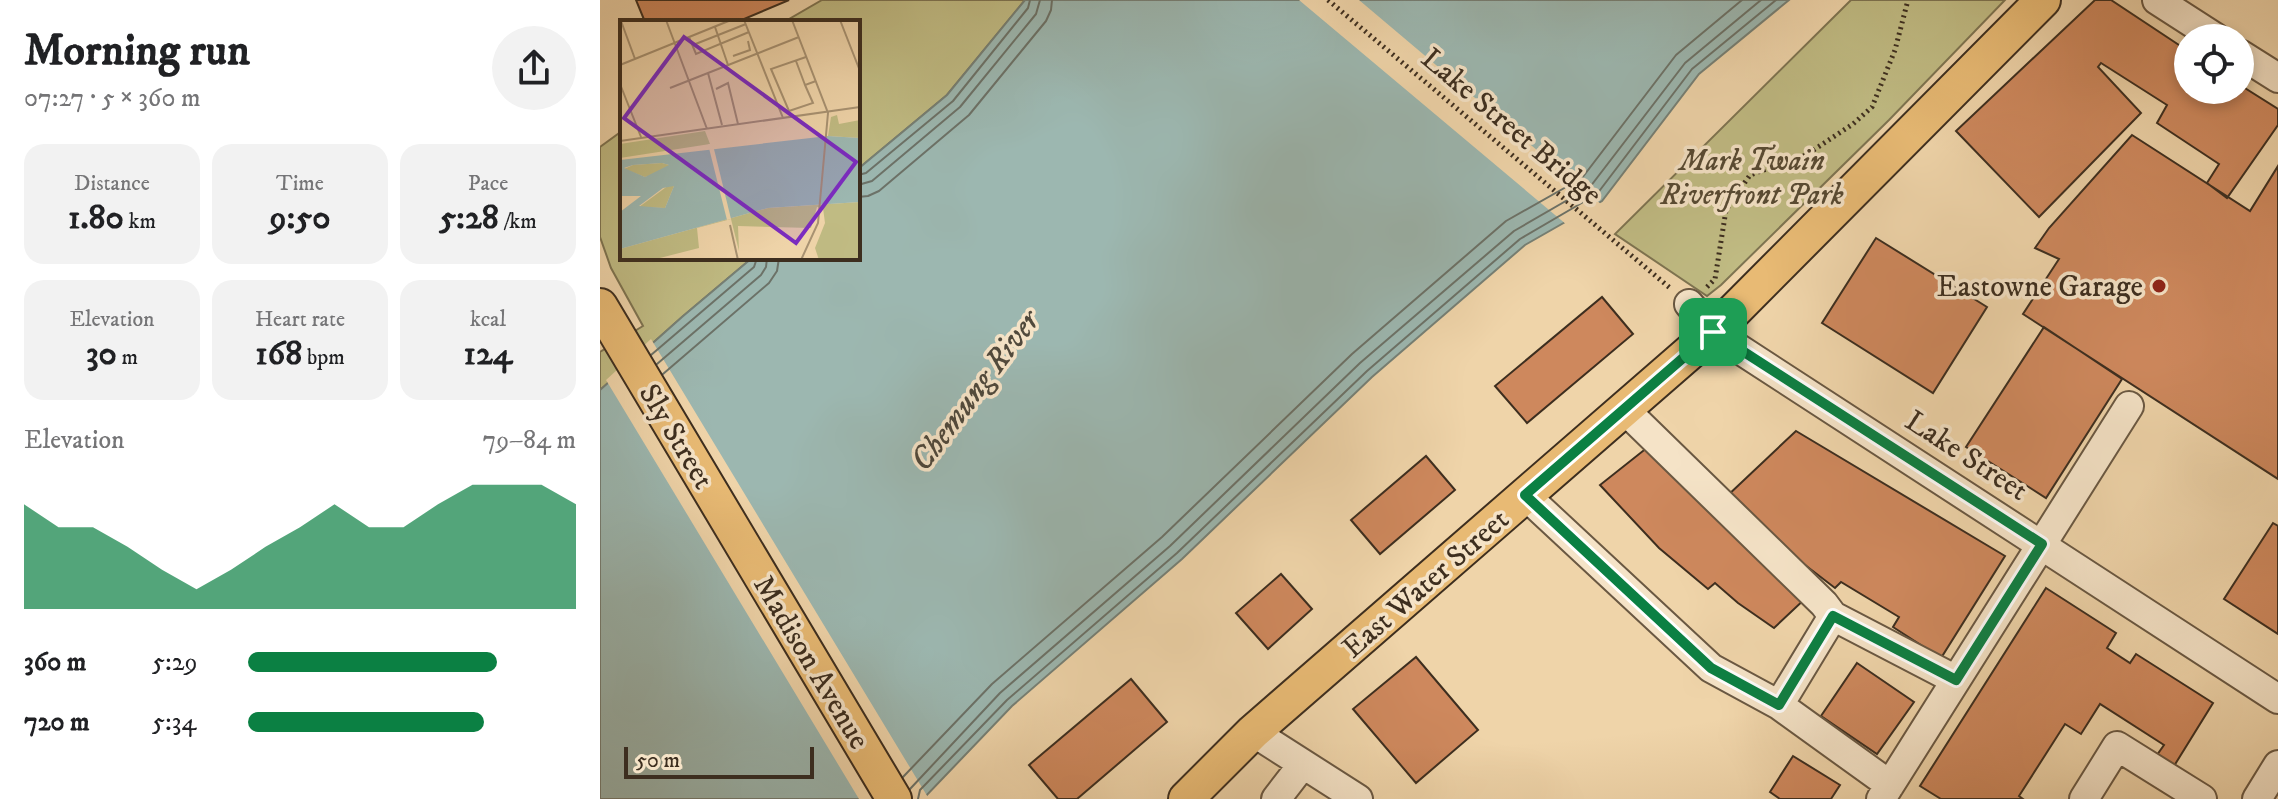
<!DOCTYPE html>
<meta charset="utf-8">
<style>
:root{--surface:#fff;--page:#f2f2f2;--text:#202124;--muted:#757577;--accent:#0b8043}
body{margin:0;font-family:"IM FELL DW Pica",serif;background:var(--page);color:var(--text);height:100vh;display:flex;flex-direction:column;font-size:30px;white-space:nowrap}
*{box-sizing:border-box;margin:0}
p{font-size:26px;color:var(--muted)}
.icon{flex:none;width:44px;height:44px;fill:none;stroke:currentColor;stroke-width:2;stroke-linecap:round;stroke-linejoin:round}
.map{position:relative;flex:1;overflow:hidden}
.side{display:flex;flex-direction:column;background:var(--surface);width:600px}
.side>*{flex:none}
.buttons{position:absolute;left:1574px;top:24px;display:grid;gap:16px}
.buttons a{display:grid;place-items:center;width:80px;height:80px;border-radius:50%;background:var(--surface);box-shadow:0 4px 12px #0003;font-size:40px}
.scale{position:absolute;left:24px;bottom:20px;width:190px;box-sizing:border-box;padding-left:8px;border:4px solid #3d2e1f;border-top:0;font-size:22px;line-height:28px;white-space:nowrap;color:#3d2e1f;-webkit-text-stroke:6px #f5e3c7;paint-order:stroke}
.pin{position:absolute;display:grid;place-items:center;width:68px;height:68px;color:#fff;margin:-34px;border-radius:16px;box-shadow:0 4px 12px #0006}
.round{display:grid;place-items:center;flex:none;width:84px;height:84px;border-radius:42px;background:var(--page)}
.head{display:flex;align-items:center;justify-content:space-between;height:136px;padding:0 24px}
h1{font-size:44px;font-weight:700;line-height:60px}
.metrics{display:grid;grid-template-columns:repeat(3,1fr);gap:12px;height:136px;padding:8px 24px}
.metrics div{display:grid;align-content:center;border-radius:20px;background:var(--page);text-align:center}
.metrics b{font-size:34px;font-weight:700}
.metrics small{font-size:22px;font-weight:400}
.metrics p{font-size:22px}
.chart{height:224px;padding:16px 24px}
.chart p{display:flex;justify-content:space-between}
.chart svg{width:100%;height:144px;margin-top:8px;fill:var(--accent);opacity:.7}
ul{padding:0 24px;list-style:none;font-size:26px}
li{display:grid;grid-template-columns:128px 96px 1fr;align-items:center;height:60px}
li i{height:20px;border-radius:10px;background:var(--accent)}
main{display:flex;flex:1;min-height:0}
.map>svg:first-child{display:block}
.green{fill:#c0bb83;stroke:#7e7451;stroke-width:2}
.water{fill:#9cb7b0;stroke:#768076;stroke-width:2}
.pier{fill:#efd4a9}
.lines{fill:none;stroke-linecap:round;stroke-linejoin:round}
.shore{stroke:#6c7268;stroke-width:2}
.building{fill:#ce885d;stroke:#3d2e1f;stroke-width:2}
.minor-casing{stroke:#6a5842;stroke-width:32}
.major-casing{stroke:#3d2e1f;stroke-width:38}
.path{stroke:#3d2e1f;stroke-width:5;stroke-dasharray:2 4;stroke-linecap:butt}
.minor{stroke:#f5e3c7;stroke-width:28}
.major{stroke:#e8ba74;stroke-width:34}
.route-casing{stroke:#fff;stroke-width:16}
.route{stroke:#0b8043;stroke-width:10}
.poi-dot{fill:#8f2418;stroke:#f5e3c7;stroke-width:3}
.labels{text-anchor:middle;stroke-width:7;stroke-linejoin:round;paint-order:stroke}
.street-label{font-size:30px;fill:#3d2e1f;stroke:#f5e3c7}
.park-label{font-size:30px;font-style:italic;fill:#574a33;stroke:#f5e3c7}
.poi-label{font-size:30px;fill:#3d2e1f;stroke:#f5e3c7;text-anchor:end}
.water-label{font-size:32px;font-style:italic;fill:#50493c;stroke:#f5e3c7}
.inset-road{fill:none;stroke:#a89272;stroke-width:2}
.view{fill:#7b2cbf;fill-opacity:0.15;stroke:#7b2cbf;stroke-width:4}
.inset-edge{fill:none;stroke:#3d2e1f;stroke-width:4}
</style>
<main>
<section class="side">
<div class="head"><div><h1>Morning run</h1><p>07:27 · 5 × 360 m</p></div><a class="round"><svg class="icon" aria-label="share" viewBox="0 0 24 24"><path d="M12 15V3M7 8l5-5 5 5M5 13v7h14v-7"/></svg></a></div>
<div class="metrics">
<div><p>Distance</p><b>1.80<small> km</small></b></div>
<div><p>Time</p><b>9:50</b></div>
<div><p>Pace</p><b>5:28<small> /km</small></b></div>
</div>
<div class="metrics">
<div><p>Elevation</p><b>30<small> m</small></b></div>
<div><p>Heart rate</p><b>168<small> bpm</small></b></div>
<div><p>kcal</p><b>124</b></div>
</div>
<div class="chart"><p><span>Elevation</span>79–84 m</p>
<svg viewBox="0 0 160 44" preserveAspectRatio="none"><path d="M0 44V12L10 19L20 19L30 25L40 32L50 38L60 32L70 25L80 19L90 12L100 19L110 19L120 12L130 6L140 6L150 6L160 12V44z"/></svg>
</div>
<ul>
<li><b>360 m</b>5:29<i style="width:76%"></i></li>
<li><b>720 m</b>5:34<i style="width:72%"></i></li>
</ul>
</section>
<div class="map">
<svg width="1678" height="799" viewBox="0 0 1678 799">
<rect width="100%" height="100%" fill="#efd4a9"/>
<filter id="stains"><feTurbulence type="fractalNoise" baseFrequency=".0025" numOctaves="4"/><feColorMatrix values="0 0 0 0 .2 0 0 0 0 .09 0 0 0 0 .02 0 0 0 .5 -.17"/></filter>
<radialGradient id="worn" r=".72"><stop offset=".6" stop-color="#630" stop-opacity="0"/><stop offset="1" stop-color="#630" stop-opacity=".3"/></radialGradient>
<path class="green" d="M222,0H425L347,95L258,169V22H184Z
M1251,0H1405L1289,120L1121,285L1107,296L1015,234Z
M22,131V258H152L82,317L0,390V352L43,326L11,268L0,237V147Z"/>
<path class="water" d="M425,0H1189L1099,74L1002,201L925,245L772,377L582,559L412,706L323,799H0V390L82,317L152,258H258V169L347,95Z"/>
<path class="pier" d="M699,0H759L1002,205L967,225Z
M51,339L329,799H259L6,380Z"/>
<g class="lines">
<path class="shore" d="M258,175L266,173L353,101L428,8L430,0
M258,185L272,181L360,107L436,14L440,0
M258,197L268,196L279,191L369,115L446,21L451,10L452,0
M51,355L154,267L157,258
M57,364L161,275L166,267L167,258
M63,374L169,283L177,271L179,258
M303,777L392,684L562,537L752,354L906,221L982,178L1076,55L1142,0
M310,789L400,693L570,546L760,363L914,231L990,187L1085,63L1161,0
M318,799L320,790L407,700L577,553L767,371L920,239L997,194L1092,69L1176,0"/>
</g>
<path class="building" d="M36,0H189L137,22H45Z
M1495,0H1511L1588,51V90H1640V85L1678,109V125L1627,198L1607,183L1619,164L1557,123L1567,105L1501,63L1498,67L1541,113L1439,217L1356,131Z
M1532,135L1650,211L1678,166V479L1423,314L1459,259L1435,248L1449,228Z
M1276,238L1387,307L1333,393L1222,323Z
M1002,297L1033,334L927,423L895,386Z
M1444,327L1522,379L1446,498L1366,447Z
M1196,431L1405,556L1341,658L1293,627L1299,617L1241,582L1235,588L1179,545L1125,498Z
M1053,443L1208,596L1174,628L1138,603L1115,583L1108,589L1059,548L1000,485Z
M826,456L855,490L780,554L751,520Z
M1673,523L1678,526V634L1624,599Z
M681,574L712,609L668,649L636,613Z
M1446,588L1516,633L1507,648L1530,663L1536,654L1613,703L1574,766L1557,755L1564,745L1500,704L1481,734L1465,724L1419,796L1423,799H1341L1320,786Z
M816,657L878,730L816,783L753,709Z
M1257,663L1314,702L1277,754L1221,716Z
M531,679L567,722L477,799H458L429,765Z
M1193,756L1240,785L1231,799H1180L1170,792Z"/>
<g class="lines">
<defs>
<path id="minor" d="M1557,0L1616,38
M1640,54L1678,78
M1089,304L1113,332L1678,699
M1024,409L1224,604L1233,616L1356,680
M925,495L1111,668L1179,705L1233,616
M1179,705L1290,785
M653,732L758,799
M676,799L703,764
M1281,799L1529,406
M1484,799L1517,746L1602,799
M1657,799L1678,765"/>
<path id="major" d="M0,306L294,799
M586,799L653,732L1113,332L1443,0"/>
</defs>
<use href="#minor" class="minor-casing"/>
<use href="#major" class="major-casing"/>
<path class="path" d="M728,0L1070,288
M1107,287L1115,279L1126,210L1150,175L1206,155L1253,124L1272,107L1295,50L1308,0"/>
<use href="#minor" class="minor"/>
<use href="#major" class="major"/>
</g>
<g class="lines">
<defs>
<path id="route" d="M1113,332L1442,544L1356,680L1233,616L1179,705L1111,668L925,495Z"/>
</defs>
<use href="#route" class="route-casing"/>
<use href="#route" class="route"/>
</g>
<circle class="poi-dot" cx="1559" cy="286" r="8"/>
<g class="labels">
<g class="street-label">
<text transform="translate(912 126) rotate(40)" y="10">Lake Street Bridge</text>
<text transform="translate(77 436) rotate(59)" y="10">Sly Street</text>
<text transform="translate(1367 455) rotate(33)" y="10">Lake Street</text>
<text transform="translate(825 583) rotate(-41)" y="10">East Water Street</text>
<text transform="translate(212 662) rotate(59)" y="10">Madison Avenue</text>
</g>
<g class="park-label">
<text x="1152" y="170">Mark Twain<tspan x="1152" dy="34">Riverfront Park</tspan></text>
</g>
<g class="poi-label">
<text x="1543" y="296">Eastowne Garage</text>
</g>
<g class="water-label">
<text transform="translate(374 390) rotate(-53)" y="11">Chemung River</text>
</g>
</g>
<g transform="translate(20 20)">
<rect width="240" height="240" fill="#efd4a9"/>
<path d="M217,95L219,104L240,100V118L208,116L211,97ZM85,111L90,124L0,138V124ZM13,145L42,143L49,145L48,150L25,157L4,149ZM49,165L54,166L45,188L19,187ZM240,182V240H199L195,228L205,203L203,188L197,187L191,208L118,206L119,231L111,199L77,208L79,228L32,240H0V229L148,188Z" fill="#c0bb83"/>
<path d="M208,116L240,118V182L148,188L0,229V192L21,176H0V140ZM13,145L42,143L49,145L25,157L4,148ZM54,166L45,188L19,186L43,168Z" fill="#9cb7b0" fill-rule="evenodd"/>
<path d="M88,124L93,125L111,199L107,200Z" fill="#efd4a9"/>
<path class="inset-road" d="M46,0L87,109M124,0L163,98M172,0L208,93L198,203L181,240M220,0L240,51M1,1L15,39M95,7L108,45M69,17L76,34L129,12M73,25L126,4M113,36L130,30L128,21M186,37L151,49L169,91L193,83L185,65L196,61M176,41L185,65M0,45L111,0M88,53L102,105M0,64L21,117M50,68L179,17M96,69L108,63L118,104M0,121L240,87M110,205L118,240"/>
<path class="view" d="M64,17L236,142L176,223L4,98Z"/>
<rect width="240" height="240" class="inset-edge"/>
</g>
<rect width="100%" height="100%" filter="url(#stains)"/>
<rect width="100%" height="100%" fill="url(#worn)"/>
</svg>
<div class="buttons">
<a><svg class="icon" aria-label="locate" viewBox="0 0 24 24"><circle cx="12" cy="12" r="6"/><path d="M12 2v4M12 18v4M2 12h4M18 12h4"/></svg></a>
</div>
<div class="scale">50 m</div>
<div class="pin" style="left:1113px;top:332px;background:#1e9e55"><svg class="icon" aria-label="arrive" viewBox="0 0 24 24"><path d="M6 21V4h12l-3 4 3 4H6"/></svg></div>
</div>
</main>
